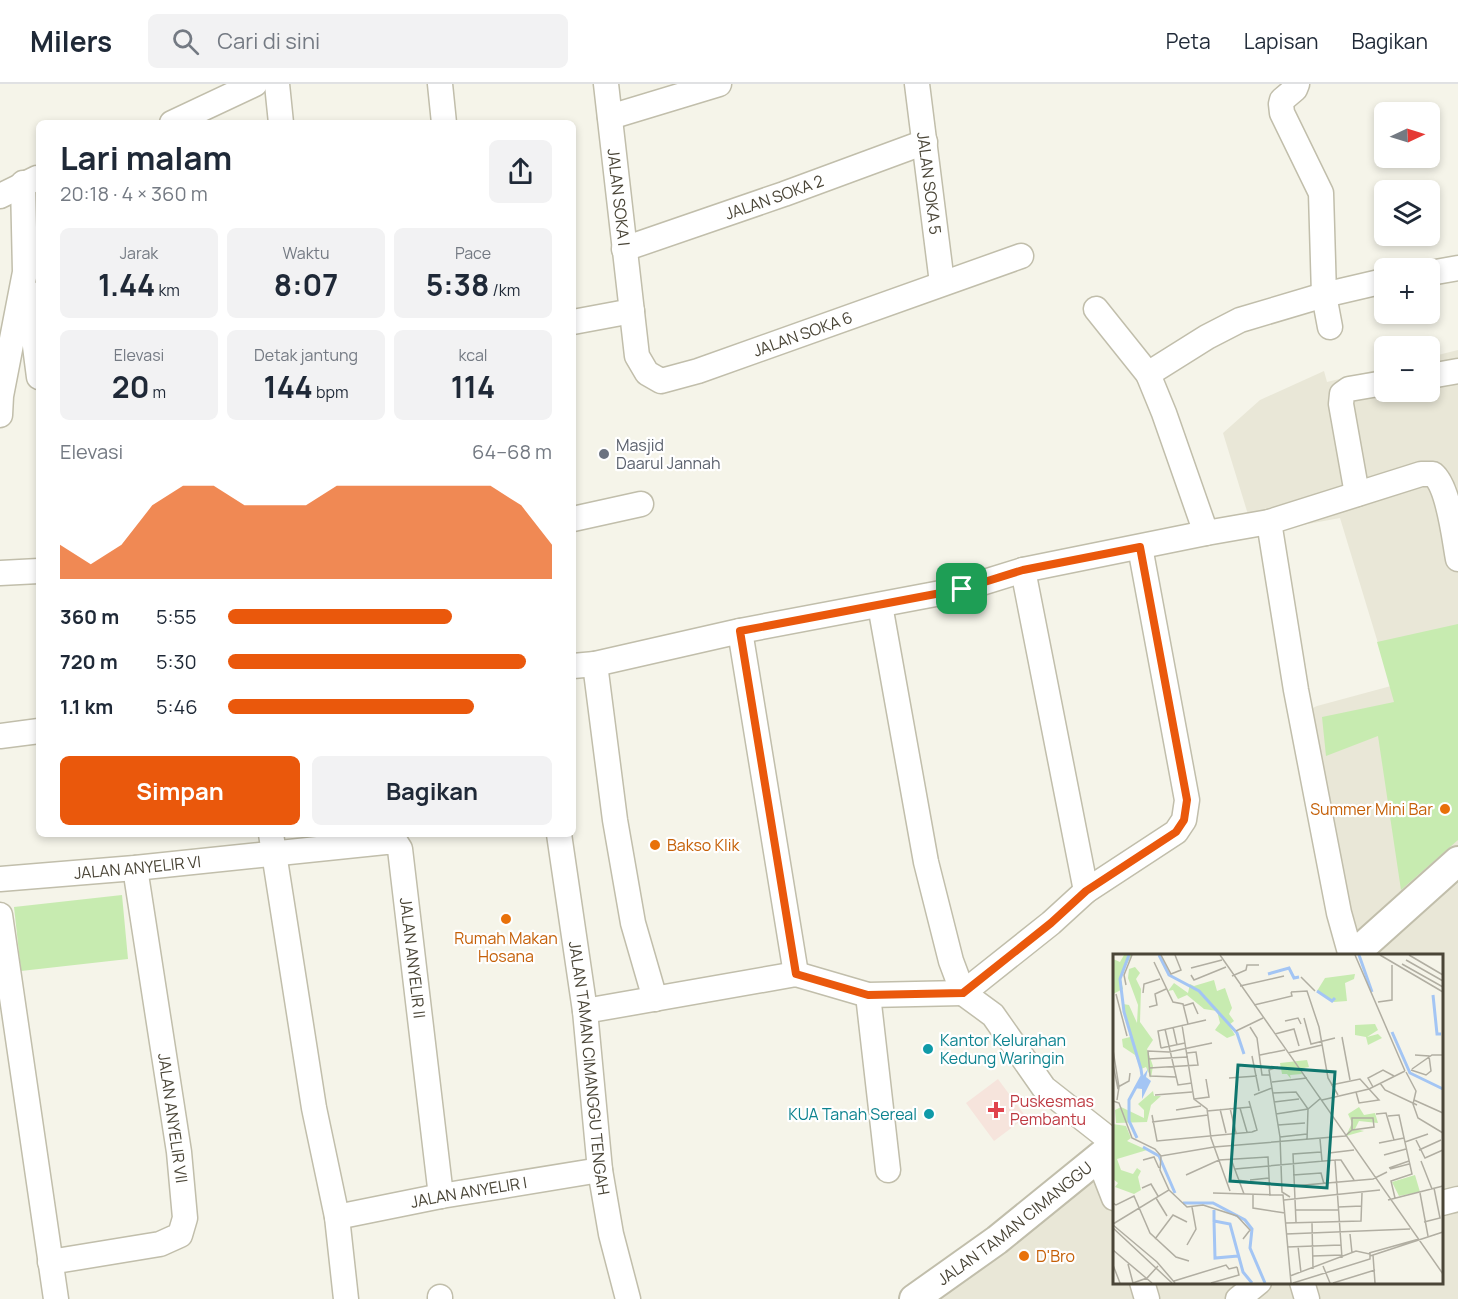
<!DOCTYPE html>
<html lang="id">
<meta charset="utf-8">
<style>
:root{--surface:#fff;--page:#f2f2f3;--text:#1f2937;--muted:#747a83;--line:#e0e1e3;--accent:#ea580c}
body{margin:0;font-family:Manrope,sans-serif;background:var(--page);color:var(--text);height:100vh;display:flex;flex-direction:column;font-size:22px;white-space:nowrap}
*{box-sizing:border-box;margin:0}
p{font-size:20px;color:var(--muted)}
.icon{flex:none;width:33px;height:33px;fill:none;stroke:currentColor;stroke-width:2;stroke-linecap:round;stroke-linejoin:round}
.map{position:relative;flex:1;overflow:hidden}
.drawer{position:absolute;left:36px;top:36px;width:540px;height:717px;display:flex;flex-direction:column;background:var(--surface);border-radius:9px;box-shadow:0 3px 9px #0003}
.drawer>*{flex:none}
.needle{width:39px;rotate:86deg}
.fabs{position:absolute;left:1374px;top:18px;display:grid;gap:12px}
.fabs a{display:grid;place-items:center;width:66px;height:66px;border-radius:9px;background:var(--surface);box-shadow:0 3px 9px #0003;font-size:30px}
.pin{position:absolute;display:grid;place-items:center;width:51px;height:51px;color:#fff;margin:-26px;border-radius:12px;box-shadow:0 3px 9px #0006}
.round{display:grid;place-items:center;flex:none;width:63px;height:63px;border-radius:9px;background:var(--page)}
.head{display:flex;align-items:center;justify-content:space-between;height:102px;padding:0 24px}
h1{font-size:33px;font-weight:700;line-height:45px}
.stats{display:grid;grid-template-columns:repeat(3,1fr);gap:9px;height:102px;padding:6px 24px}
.stats div{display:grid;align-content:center;border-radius:9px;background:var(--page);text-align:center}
.stats b{font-size:30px;font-weight:700}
.stats small{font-size:16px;font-weight:400}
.stats p{font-size:16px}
.chart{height:168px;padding:12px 24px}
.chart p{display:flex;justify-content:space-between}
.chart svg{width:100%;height:108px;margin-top:6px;fill:var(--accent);opacity:.7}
.button{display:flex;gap:12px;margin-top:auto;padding:12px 24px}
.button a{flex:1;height:69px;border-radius:9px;background:var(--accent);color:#fff;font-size:24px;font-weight:700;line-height:69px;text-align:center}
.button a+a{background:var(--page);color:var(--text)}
ul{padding:0 24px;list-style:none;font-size:20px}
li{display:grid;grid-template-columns:96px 72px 1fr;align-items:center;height:45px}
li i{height:15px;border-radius:8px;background:var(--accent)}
header{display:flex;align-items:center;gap:36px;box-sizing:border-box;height:84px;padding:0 30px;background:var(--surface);border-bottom:2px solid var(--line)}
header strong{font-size:28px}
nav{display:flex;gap:33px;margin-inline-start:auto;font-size:21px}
.search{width:420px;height:54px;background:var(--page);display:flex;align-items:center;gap:15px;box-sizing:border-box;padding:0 21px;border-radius:9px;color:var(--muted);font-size:22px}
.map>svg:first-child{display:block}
.residential{fill:#e9e7d7}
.medical{fill:#f6e4dc}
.green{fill:#c7ebb0}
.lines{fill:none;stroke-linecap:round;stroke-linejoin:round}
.minor-casing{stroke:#c1beab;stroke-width:27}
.tertiary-casing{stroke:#c1beab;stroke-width:32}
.minor{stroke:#fff;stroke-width:24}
.tertiary{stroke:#fff;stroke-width:28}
.route-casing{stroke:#fff;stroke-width:12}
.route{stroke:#ea580c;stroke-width:8}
.worship-dot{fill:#6b7280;stroke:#fff;stroke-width:2}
.food-dot{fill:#e8710a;stroke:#fff;stroke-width:2}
.culture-dot{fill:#0f9aa8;stroke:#fff;stroke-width:2}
.health-dot{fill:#e0444e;stroke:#fff;stroke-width:2}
.labels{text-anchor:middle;stroke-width:4.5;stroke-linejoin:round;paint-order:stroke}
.street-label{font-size:16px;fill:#4a4537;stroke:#fff}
.worship-label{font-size:16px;fill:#5b616d;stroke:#fff;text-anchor:start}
.food-label{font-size:16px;fill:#c56008;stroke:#fff;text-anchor:start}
.culture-label{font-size:16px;fill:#0d838f;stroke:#fff;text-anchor:start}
.health-label{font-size:16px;fill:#be3a42;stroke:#fff;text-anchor:start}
.inset-river{fill:none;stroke:#a3c5f4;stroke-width:3}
.inset-road{fill:none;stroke:#b1aea2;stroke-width:1.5}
.view{fill:#0f766e;fill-opacity:0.15;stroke:#0f766e;stroke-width:3}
.inset-edge{fill:none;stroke:#4a4537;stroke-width:3}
</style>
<header>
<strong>Milers</strong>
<div class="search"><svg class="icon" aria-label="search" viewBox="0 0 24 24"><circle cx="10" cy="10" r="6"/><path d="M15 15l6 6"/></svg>Cari di sini</div>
<nav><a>Peta</a><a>Lapisan</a><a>Bagikan</a></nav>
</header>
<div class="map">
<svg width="1458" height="1215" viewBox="0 0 1458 1215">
<rect width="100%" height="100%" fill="#f5f4e9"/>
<path class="residential" d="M1458,266V773L1353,863L1300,630L1317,622L1391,602L1340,434L1254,450L1223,349L1260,316L1324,287L1327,298L1384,284V308H1430V273Z
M1458,784V1215H1158L1153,1199L1442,1198V872L1350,871Z
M1097,1080L1114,1121V1198L1146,1199L1153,1215H922Z"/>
<path class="medical" d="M998,995L1026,1033L994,1057L966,1019Z"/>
<path class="green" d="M1458,540V756L1401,806L1378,652L1326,672L1322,633L1394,618L1377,558Z
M122,811L128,875L21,887L14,823Z"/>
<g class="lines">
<defs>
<g id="minor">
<path d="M277,0L281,39"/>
<path d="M440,0L444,39"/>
<path id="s1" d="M606,0L637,272L647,289L661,297L698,287L1021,172"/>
<path id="s2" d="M917,0L942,199"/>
<path d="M1297,0L1295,5L1282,16L1281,20L1282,29L1321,109L1324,211L1330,243"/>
<path d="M610,33L719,0"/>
<path d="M172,39L255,0"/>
<path d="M0,112L37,94"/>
<path id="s3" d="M624,165L784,110L925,58"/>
<path d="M1430,189L1458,184"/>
<path d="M28,208L39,293"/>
<path d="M1096,225L1148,290L1164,329L1206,449"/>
<path d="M573,238L632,227"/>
<path d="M1148,290L1207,253L1240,236L1324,211L1384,197"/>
<path d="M1430,292L1458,287"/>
<path d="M0,331L1,312L25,188L23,99"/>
<path d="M1357,410L1341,320L1342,310L1349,305L1384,299"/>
<path d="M573,435L641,420"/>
<path d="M1269,438L1296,606L1339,829L1351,872"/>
<path d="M1023,486L1086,807"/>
<path d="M0,489L39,487"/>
<path d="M880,521L926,778L951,877L963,909L993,931L1044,1004L1114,1059"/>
<path d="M740,547L796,890"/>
<path d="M595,580L615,736L633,839L655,915"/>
<path d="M573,582L595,580L740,547L962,505L1023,486L1206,449L1269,438L1421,390H1433C1449,403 1454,454 1458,475"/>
<path d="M0,652L39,647"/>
<path d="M271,750L314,1024L337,1133L346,1215"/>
<path id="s4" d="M559,750L585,927L600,1086L611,1150L628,1215"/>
<path id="s5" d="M0,795L135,784L395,757L400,765L441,1112"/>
<path d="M0,831L56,1215"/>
<path d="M868,911L888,1086"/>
<path d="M585,927L796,890L868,911L963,909L1051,839L1086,807L1176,748L1184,736L1187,716L1140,463"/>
<path d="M1098,1073L1114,1114"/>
<path d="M1442,1119L1458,1115"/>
<path id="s6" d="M337,1133L441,1112L600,1086"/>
<path d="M50,1178L160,1160L180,1151L185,1134L179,1068L135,784"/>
<path d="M1142,1198L1147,1215"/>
<path d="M1302,1198L1307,1215"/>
<path d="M440,1213V1215"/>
<path d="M1238,1215L1259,1198"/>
</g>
<g id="tertiary">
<path d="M1352,872L1458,777"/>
<path id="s7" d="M914,1215L997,1156L1114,1061"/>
</g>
</defs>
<use href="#minor" class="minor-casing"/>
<use href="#tertiary" class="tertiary-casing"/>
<use href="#minor" class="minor"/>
<use href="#tertiary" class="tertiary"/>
</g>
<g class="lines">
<defs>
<path id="route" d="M1140,463L1187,716L1184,736L1176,748L1086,807L1051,839L963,909L868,911L796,890L740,547L962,505L1023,486Z"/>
</defs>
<use href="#route" class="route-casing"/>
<use href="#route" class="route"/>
</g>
<circle class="worship-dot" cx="604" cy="370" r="6"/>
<g class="food-dot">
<circle cx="1445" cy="725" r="6"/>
<circle cx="655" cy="761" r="6"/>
<circle cx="506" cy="835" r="6"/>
<circle cx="1024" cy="1172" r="6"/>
</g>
<g class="culture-dot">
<circle cx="928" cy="965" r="6"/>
<circle cx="929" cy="1030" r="6"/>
</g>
<path class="health-dot" d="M993 1017h6v6h6v6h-6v6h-6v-6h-6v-6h6z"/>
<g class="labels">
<g class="street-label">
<text dy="6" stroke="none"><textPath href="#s2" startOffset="100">JALAN SOKA 5</textPath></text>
<text dy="6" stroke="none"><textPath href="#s3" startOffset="159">JALAN SOKA 2</textPath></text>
<text dy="6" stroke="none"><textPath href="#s1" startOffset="114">JALAN SOKA I</textPath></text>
<text dy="6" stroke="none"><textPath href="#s1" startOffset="459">JALAN SOKA 6</textPath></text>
<text dy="6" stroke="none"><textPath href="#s5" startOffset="138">JALAN ANYELIR VI</textPath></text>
<text dy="6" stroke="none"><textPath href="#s5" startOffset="516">JALAN ANYELIR II</textPath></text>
<text dy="6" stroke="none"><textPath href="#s4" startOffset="236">JALAN TAMAN CIMANGGU TENGAH</textPath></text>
<text transform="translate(173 1034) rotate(82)" y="6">JALAN ANYELIR VII</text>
<text dy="6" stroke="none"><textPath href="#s6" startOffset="134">JALAN ANYELIR I</textPath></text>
<text dy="6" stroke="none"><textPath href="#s7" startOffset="126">JALAN TAMAN CIMANGGU</textPath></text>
</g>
<g class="worship-label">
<text x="616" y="367">Masjid<tspan x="616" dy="18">Daarul Jannah</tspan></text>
</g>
<g class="food-label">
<text x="1433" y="731" text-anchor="end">Summer Mini Bar</text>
<text x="667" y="767">Bakso Klik</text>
<text x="506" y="860" text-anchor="middle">Rumah Makan<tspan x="506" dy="18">Hosana</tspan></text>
<text x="1036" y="1178">D'Bro</text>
</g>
<g class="culture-label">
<text x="940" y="962">Kantor Kelurahan<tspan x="940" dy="18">Kedung Waringin</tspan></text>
<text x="917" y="1036" text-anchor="end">KUA Tanah Sereal</text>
</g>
<g class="health-label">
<text x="1010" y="1023">Puskesmas<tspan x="1010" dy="18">Pembantu</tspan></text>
</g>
</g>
<g transform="translate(1113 870)">
<rect width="330" height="330" fill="#f5f4e9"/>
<path d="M11,1H19L7,22L10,35L0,40V5L7,8ZM22,13L27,19L23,25L28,35L27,68L40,86L34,95L40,112L38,124L33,113L28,115L22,101L10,93L9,85L17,83L10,50L16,51L24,69L25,51L15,24L16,15ZM242,20L241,25L232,29L234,47L221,48L204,37L212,24ZM101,26L104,37L112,34L119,54L116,60L121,67L116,71L122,81L114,84L102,76L107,69L104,57L91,55L74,41L65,45L60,36L55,37L61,29L75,39L77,30L81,32ZM262,70L265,76L254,83L265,80L269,84L255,91L253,83L242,81V71ZM194,106L196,113L186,115L189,120L177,121L178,125L174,120H169L167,109ZM40,137L41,142H48L38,151L34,168L3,169L2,156L8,153L31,164V156L25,150ZM246,153L251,161L262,159L265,169L246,167L242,175L251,177L233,182L239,169L235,160ZM0,170L13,172L18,184L14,187L34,196L4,205L8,216L20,220L24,214L28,217L25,223L28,236L21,240L2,233L5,229L0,225ZM302,221L307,238L286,242L279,228Z" fill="#c7ebb0"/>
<path d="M35,115L33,123L38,127L29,145V135L21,134Z" fill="#a3c5f4"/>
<path class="inset-river" d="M16,1L7,25L11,58L28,115L29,122L16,146V167L24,184M46,1L56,21L86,37L124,79L131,100M246,1L259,38M155,20L176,14L181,24L186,23M204,37L219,47L222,44M320,41L324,80H328M279,78L297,119L330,135M30,193L46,202L62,239M70,249H100L132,266L139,275L137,294L152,329M101,256V267L117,270L130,318L139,329M101,267L102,304L125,302"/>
<path class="inset-road" d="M48,1L58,20L68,16L62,1M107,1L330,320M242,1L292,117M267,1L330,38M296,1L330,21M293,6L330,27M41,8L60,48L70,50L75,70M289,10L330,33M78,14L109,6M78,21L81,26L113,13M119,22L133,16L134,11H146M188,23L202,37M13,31L11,21L19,1M127,32L171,22M178,38L194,37L206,73L215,124L225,141M30,39L31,30L47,25M3,40L14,82M265,48L279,46V11M141,51L179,42L178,38M70,52L80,49L85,60M36,53L44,51L42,40L53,35M191,64L198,90L222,84M172,67L185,64L188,70M69,71L81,145L94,155L98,184L117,237M60,73L64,91M137,73L144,84L149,121H157M52,75L65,131L79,129M123,77L150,64M162,80L181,75L186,92M229,83L237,126M48,94L45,77L93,66M48,94L72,89M0,96L6,133L4,146M175,99L209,91M147,101L172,96M139,102L146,137M35,105L75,103M0,110L5,135M165,113L156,116L167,183L169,238L177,243M36,114L85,111L83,98L74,99M299,115L319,101H330M298,116L313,121L318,117L316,102L302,101M293,118L303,137L300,150L305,164L330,179M63,123L37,122L35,97L56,98L99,89M116,124L144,122M159,128L194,124M267,129L272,136L304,151M218,131L247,125L266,146L246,149L243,138M5,133L16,127L17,119M260,133L255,124L270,116L281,122M160,139L183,138L195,155L194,186M42,141L79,138M141,141L159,134M81,145L96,143L93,125M209,146L256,135L292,117M301,146L330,159M0,147L6,149L19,184L42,195L48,202L101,193L232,182L239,176L261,173L260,164H239V176M136,147L144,176L139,178M161,148L186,145M117,154L123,179M127,154L134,178M107,155L113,179M63,156L88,152M94,157L138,153M163,160L195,155L208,144M263,160L273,159L281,186M39,161L44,187L139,178M275,162L286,161L299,220L278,227L282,244M39,168L95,161M165,171L192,169M167,183L194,180M207,185L209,207M303,186L312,204L330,196M292,188L315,180M266,189L291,184M306,196L328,186M216,199L241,196M271,201L293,195M118,205L131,240M30,206L41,203L46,214M222,206H228L241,226M308,207L319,235M276,214L296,207M122,215L222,206L229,304M277,215L296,210M73,221L106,206L155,203L157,242M180,221L208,219L211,230M125,226L156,231M137,226L156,224M180,232L260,225L274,218M29,234L38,230L45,242M56,236L74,253L90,251L124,262L137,276L130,285M100,239L170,241L178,329M307,239L315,282M140,241V254L172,259M43,244L54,262M171,246L267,236M275,246L330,232M0,249L3,251L21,242L37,279L63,303L76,307M225,253L249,252M183,256H225M183,268L180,200L208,198M311,268L327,264L321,234M173,269L248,267L249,239M199,269L200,315M0,270L56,236L47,216L48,202M0,271L44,308L62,329M0,274L59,329M173,280L297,275M237,280L239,299M42,285L60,261L74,268M74,291L83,275L79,253M185,292L188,319M174,293L228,291M0,296L39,329M256,299L306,285M260,301L262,329M200,302L229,301M257,302L330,278M15,310L20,329M0,311L7,329M210,312L217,329M177,322L243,297L257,300V305L180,329M61,327L113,311L116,315L124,313M20,329L34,324L45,312M98,329L126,321L124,313M220,329L262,316"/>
<path class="view" d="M125,111L222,118L214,234L117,227Z"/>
<rect width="330" height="330" class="inset-edge"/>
</g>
</svg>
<div class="fabs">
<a><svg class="needle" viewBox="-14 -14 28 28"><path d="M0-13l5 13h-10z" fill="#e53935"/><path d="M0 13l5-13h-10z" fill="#747a83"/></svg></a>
<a><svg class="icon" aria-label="layers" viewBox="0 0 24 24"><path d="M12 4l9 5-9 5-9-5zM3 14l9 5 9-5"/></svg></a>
<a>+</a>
<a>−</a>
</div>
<div class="pin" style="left:962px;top:505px;background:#1e9e55"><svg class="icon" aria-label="arrive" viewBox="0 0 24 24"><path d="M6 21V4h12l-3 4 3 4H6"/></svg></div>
<section class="drawer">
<div class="head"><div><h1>Lari malam</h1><p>20:18 · 4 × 360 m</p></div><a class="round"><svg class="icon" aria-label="share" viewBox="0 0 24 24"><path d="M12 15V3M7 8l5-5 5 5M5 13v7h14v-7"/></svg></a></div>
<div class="stats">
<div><p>Jarak</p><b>1.44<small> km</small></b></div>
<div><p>Waktu</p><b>8:07</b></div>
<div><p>Pace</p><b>5:38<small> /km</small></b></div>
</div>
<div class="stats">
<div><p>Elevasi</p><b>20<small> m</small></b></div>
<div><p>Detak jantung</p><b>144<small> bpm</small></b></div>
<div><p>kcal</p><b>114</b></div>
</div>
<div class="chart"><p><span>Elevasi</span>64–68 m</p>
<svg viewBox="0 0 160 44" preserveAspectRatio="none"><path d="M0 44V30L10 38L20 30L30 14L40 6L50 6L60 14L70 14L80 14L90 6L100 6L110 6L120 6L130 6L140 6L150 14L160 30V44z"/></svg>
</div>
<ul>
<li><b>360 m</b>5:55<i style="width:69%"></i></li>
<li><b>720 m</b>5:30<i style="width:92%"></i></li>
<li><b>1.1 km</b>5:46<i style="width:76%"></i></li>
</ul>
<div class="button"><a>Simpan</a><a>Bagikan</a></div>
</section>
</div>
